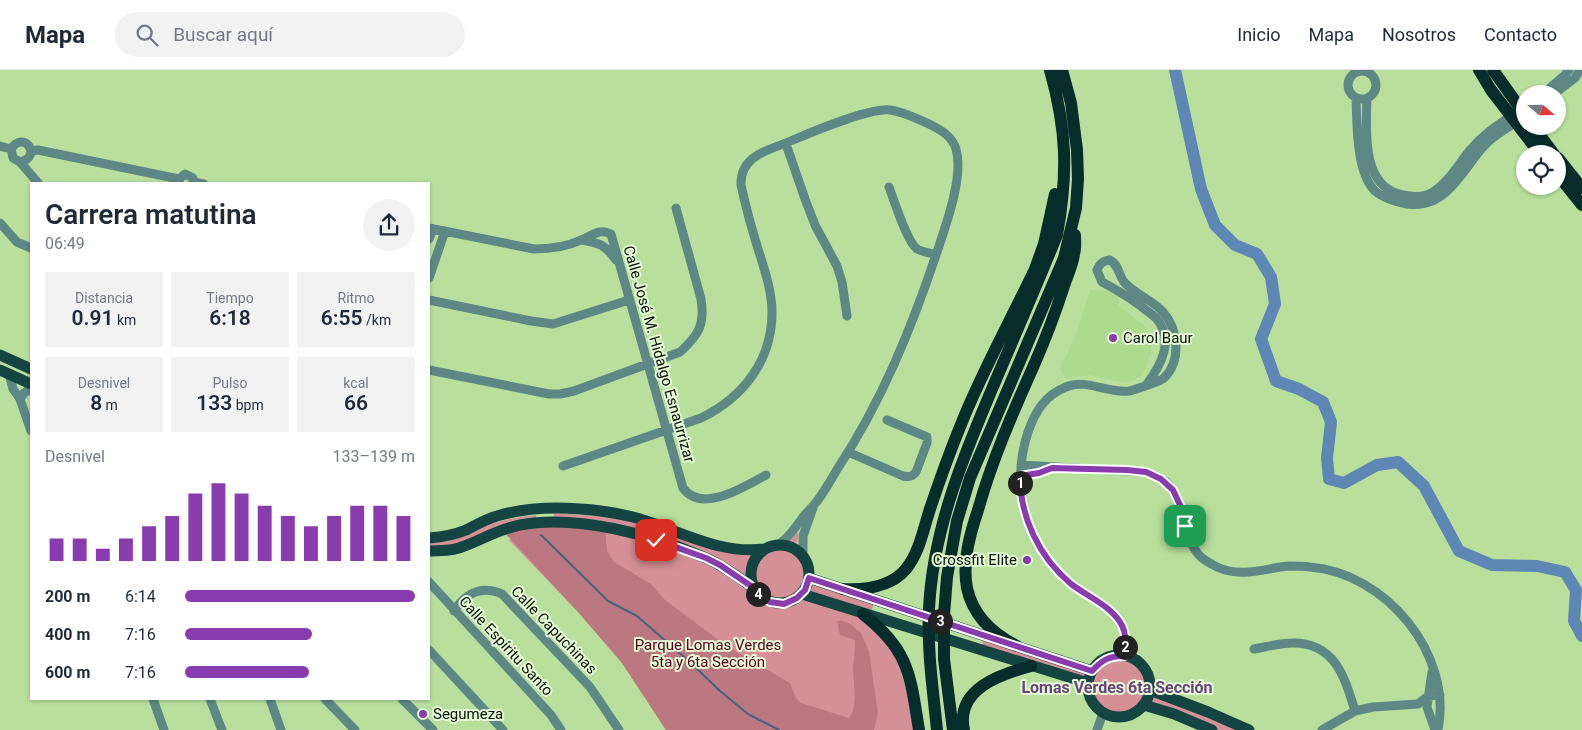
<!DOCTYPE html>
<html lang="es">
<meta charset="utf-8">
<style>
:root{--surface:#fff;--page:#f2f2f3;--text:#1f2937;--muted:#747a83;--line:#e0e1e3;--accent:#883cad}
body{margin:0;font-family:Roboto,sans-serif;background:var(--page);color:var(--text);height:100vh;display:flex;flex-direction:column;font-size:19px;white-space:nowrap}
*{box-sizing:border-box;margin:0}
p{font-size:16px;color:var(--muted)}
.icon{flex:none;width:28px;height:28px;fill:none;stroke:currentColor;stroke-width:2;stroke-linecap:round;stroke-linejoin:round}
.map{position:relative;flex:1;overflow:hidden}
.sheet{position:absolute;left:30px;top:112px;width:400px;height:518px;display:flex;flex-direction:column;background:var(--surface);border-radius:0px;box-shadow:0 1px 4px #0004}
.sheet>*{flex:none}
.needle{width:32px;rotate:110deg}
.tools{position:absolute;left:1516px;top:15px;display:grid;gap:10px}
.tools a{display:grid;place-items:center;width:50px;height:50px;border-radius:50%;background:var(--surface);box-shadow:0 1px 4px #0004;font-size:25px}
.pin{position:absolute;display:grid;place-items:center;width:42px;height:42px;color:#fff;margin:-21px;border-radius:10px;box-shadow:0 2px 8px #0006}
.km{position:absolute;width:25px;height:25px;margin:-12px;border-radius:50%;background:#222;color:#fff;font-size:14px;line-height:25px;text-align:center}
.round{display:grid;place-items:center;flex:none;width:52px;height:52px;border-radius:26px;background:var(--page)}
.summary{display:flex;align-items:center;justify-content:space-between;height:85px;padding:0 15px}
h1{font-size:28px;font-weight:600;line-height:38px}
.metrics{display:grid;grid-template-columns:repeat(3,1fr);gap:8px;height:85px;padding:5px 15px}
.metrics div{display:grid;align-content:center;border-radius:0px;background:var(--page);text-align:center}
.metrics b{font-size:21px;font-weight:600}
.metrics small{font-size:14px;font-weight:400}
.metrics p{font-size:14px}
.chart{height:140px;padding:10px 15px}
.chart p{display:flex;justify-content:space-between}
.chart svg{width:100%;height:90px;margin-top:5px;stroke:var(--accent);stroke-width:6}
ul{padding:0 15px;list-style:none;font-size:16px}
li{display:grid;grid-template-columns:80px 60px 1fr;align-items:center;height:38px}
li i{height:12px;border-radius:6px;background:var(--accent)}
header{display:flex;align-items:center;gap:30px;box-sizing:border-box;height:70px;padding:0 25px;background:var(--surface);border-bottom:1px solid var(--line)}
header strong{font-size:24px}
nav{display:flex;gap:28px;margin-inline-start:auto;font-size:18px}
.search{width:350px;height:45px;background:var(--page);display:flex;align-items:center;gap:12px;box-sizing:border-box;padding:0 18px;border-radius:28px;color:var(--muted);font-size:19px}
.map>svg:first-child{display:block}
.built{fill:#aeda8e}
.green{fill:#d59097}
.forest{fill:#bc7880}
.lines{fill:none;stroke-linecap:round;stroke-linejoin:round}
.stream{stroke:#44647f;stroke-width:2}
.river{stroke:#5e87b6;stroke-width:12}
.minor{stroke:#5e8786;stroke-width:9}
.major{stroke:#144543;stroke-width:11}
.highway{stroke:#072c2b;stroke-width:12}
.route-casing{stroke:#fff;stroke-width:10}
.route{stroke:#883cad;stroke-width:6}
.poi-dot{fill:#883cad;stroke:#e6fad8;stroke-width:2}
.labels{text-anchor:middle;stroke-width:4;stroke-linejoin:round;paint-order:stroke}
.poi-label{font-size:15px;fill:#061400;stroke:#e6fad8;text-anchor:start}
.street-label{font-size:15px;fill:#061400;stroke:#e6fad8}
.park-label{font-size:15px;fill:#55001a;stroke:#e6fad8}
.neighbourhood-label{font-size:16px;font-weight:bold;fill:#68437c;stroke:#e6fad8}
</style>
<header>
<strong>Mapa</strong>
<div class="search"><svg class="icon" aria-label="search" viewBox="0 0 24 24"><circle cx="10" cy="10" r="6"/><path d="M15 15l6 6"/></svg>Buscar aquí</div>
<nav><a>Inicio</a><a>Mapa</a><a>Nosotros</a><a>Contacto</a></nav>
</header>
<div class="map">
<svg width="1582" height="660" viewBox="0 0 1582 660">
<rect width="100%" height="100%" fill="#b8e09c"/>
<path class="built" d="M1090,220L1112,221L1119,225L1118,236L1145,256L1149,263L1152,277L1150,286L1142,305L1134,310L1128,312L1115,311L1090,305L1067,309L1060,299L1076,265Z"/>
<path class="green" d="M554,443L610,447L762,480C752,489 748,499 750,513L692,483C711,495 734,505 752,519C759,525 763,532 773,534C784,536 794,532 801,525L863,544L893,574L918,660H666L622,593L578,542L509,470L554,451Z
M536,445V451L458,476L429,480V472C463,462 501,448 536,445Z
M799,461L795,483C831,520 765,553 754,513C753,506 752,501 755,494C761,482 771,479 783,478Z
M808,513L874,532L871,543L802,524Z
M982,565L1092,601L1088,613L983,581Z
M1090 616a29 29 0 1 1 58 0a29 29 0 1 1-58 0Z
M1149,625L1249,660H1212L1145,635Z"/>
<path class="forest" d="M519,455L605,456L607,481L614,492L651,514L665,530L724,574L790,613L796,628L801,633L849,648C859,634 853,614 853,598C854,589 855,580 855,570L840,565L837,552L840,550L849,553L861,563L869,582L878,643L874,660H666L622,593L578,542L502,460Z"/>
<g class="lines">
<path class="stream" d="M541,465L608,531L637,546L691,593L720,621L748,644L779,660"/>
<path class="river" d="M1175,0L1201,119L1215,155L1235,175L1257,184L1271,207L1275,234L1261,269L1276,311L1299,319L1323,332L1331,352L1327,388L1329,409L1344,413L1377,395L1398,392L1424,416L1459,481L1492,495L1537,496L1565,502L1576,520L1574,551L1582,566"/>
<path class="minor" d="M1348 15a14 14 0 1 1 28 0a14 14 0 1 1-28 0Z
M1543,24L1565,5L1569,0
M1554,24L1575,8L1580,0
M1356,28C1357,54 1356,102 1375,121C1384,129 1396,132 1407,134C1421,136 1435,132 1446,122C1461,109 1471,90 1485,75C1494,65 1508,58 1519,50
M1367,28C1366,61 1361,118 1403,125C1413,127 1425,127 1433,122C1449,112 1459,93 1471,79C1483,64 1500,54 1515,43
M786,74L805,129L815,155L837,196L842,212L847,246
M0,76L11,79
M31,81L38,80L179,109
M20,92C43,87 24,59 11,79L13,88L20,92L39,114
M194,112L204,114
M179,114V109L185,104L193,108V114
M889,117C894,130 907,172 917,179C922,182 931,183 936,185
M0,153L17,172L31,178
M429,158L534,179C551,179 566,177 581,170C587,168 593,163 600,162C604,161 607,162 611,164L683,418C702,444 744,417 766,405
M429,169L433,159
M582,170C600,173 605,175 616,190
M429,208L445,161
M429,230L531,251L553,254L629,230
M429,300L549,324H560L574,321L680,282C699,265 705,254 701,229L676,138
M9,304L13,319L20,329L31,361
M20,329L24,323L31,319
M848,382L903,406C909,407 912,407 916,402L927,373V367L887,350
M1021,395L1146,402C1150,404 1156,406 1160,408C1188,424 1179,466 1201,487C1205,491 1212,494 1217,497C1241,508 1263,499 1288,496C1295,496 1303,496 1310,497C1386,503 1453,584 1438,660
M563,396L701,348C744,327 772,290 772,242C772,222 765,201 759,182C752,160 746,138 741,115C740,84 771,80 793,70C814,61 870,38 890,40C905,42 917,49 929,54C941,60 952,66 956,79C964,106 946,155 937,182C912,257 882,331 838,398C830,411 823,425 813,436C810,440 806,443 803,447C795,458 789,467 778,475
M1020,406L1039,403L1052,398
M803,486V466L813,438
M429,512L551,645L561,660
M454,541C466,523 481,515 502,524L590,617L619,660
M1254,579C1266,577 1280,573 1292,573C1335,572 1345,608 1355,641
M429,580L503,660
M1124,586C1126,575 1127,562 1120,552C1110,536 1088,526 1073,515C1026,479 1010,417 1028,362C1035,342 1045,325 1066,317C1087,308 1107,324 1129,321C1134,320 1161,311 1164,308C1182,290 1178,259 1163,242C1153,230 1134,224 1124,212C1118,204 1119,195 1110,190C1103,191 1100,193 1097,200L1102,212C1116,219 1128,227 1141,236C1145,240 1152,244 1156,248C1175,270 1161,295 1147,314
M1432,602L1427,637L1435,660
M153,629L164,660
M210,629L222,660
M270,629L281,660
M325,629L355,660
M402,629L433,660
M1097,660L1103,643
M1322,660L1355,641L1373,637L1418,634L1428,626L1440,625"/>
<path class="major" d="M0,285L31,299
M0,300L31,314
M429,468C442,467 454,465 466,460C476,455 486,449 497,446C524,438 553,437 580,439C598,440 616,443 633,447C678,459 717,485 765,479
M751 504a29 29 0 1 1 58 0a29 29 0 1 1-58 0Z
M429,481C439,481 449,481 459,478C480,471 498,459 520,455C577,444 653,465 706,488C723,495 739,508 754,518
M809,508L1092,601
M802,524L1088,613
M1088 616a31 31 0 1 1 62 0a31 31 0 1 1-62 0Z
M1150,620L1208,642L1249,660
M1144,635L1174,644L1212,660"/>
<path class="highway" d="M1479,0L1491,20L1540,84
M1493,0L1525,45
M1533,56L1554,84
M1558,88L1582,118
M1558,105L1582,135
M843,519C865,520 891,517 906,499C920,481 923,460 930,439C939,412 949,384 960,357C981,303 1010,252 1035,199L1044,174L1055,124
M863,544C910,581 910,605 919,660
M1017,576C993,564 973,546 967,518C962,492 970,464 978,440C992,390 1013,342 1034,295C1046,268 1056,241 1065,213C1068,204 1073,194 1074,184C1076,178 1075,171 1075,165
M937,660C933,620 927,580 929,539C933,456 966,380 998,305C1018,258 1038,212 1057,165C1068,104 1067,60 1050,0
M953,660L944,589V545L947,507L957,451L970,408L1064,188L1076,138L1078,109L1077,80L1071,33L1062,0
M964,660C955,619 1001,604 1031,596"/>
</g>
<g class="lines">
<defs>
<path id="route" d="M656,470L706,488L720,495L754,518L758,524L770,532L784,534L797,528L805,520L809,508L1092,601C1102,590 1109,586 1124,586C1126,575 1127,562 1120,552C1109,535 1087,526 1071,514C1039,487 1020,447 1020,406L1039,403L1052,398L1127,400L1146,402L1161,409L1173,420L1180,435L1185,456"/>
</defs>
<use href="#route" class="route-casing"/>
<use href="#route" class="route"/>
</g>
<g class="poi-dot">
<circle cx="1113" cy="268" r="5"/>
<circle cx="1027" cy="490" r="5"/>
<circle cx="423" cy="644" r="5"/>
</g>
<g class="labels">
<g class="poi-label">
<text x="1123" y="273">Carol Baur</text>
<text x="1017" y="495" text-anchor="end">Crossfit Elite</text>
<text x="433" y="649">Segumeza</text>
</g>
<g class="street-label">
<text transform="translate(659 284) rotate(74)" y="5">Calle José M. Hidalgo Esnaurrizar</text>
<text transform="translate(554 560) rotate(46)" y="5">Calle Capuchinas</text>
<text transform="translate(506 576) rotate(47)" y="5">Calle Espíritu Santo</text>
</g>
<g class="park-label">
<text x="708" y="580">Parque Lomas Verdes<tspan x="708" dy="17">5ta y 6ta Sección</tspan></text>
</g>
<g class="neighbourhood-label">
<text x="1117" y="623">Lomas Verdes 6ta Sección</text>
</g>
</g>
</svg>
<div class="tools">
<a><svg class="needle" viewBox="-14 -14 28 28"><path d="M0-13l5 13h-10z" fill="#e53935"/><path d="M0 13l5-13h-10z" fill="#747a83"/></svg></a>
<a><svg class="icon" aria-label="locate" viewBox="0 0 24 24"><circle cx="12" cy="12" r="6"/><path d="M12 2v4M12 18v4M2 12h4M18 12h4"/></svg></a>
</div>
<div class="pin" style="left:1185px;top:456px;background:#1e9e55"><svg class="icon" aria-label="arrive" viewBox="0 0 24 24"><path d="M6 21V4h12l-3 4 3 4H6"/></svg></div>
<div class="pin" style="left:656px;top:470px;background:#d93025"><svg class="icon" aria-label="check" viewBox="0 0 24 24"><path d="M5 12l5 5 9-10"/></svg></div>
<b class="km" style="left:1020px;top:413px">1</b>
<b class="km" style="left:1125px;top:577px">2</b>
<b class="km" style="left:940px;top:551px">3</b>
<b class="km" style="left:758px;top:524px">4</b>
<section class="sheet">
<div class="summary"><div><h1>Carrera matutina</h1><p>06:49</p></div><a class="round"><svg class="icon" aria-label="share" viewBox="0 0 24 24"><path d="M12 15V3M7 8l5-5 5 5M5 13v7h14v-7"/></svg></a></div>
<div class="metrics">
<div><p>Distancia</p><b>0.91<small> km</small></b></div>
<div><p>Tiempo</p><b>6:18</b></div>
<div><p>Ritmo</p><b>6:55<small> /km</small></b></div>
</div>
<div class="metrics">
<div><p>Desnivel</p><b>8<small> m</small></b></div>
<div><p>Pulso</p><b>133<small> bpm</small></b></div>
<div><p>kcal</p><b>66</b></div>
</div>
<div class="chart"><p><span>Desnivel</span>133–139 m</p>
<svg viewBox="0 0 160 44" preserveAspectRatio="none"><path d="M5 44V33M15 44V33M25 44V38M35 44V33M45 44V27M55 44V22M65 44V11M75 44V6M85 44V11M95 44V17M105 44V22M115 44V27M125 44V22M135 44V17M145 44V17M155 44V22"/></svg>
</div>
<ul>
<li><b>200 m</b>6:14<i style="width:100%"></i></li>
<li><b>400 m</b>7:16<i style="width:55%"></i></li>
<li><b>600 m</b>7:16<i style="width:54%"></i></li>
</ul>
</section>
</div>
